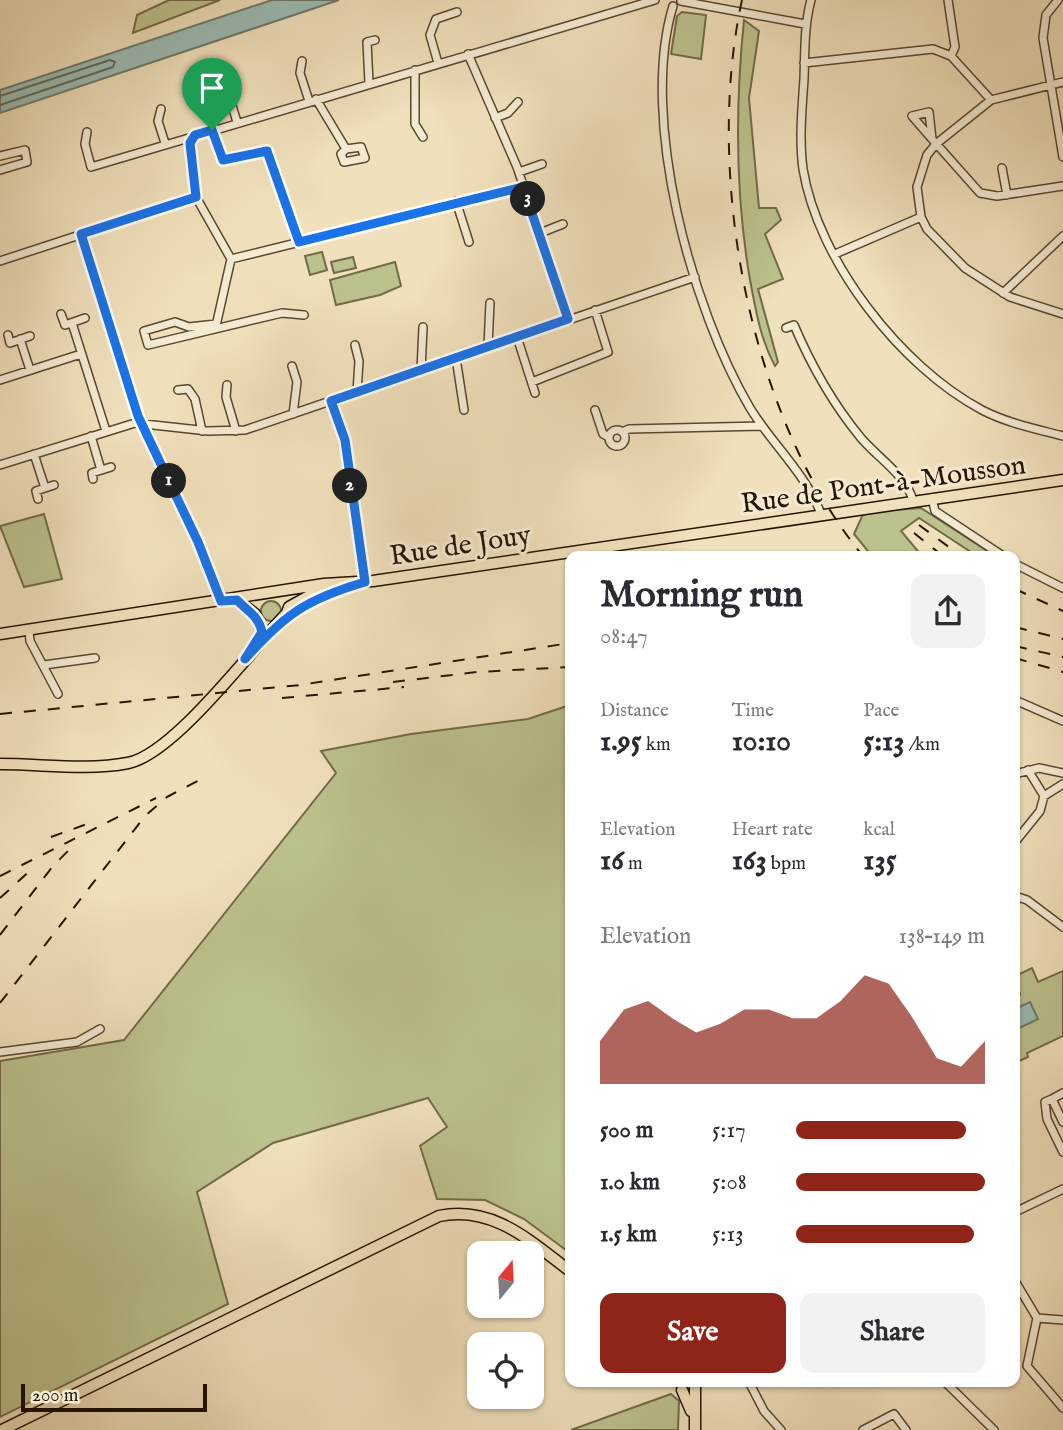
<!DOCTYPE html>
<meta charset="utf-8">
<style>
:root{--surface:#fff;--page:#f2f2f3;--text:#2b2b33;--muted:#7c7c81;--accent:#8f2418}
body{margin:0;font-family:"IM FELL English",serif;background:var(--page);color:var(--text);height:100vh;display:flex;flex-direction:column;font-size:26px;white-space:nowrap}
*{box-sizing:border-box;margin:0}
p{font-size:23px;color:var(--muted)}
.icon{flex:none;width:38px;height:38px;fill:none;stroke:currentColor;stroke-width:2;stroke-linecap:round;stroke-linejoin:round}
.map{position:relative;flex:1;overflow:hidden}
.side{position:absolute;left:565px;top:551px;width:455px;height:836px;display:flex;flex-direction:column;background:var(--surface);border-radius:14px;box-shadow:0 2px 5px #0004}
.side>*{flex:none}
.needle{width:46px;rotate:18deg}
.buttons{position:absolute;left:467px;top:1241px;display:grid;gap:14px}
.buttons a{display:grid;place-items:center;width:77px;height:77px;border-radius:14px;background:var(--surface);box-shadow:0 2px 5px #0004;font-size:35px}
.scale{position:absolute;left:21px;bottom:18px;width:186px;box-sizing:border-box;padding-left:7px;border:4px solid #271400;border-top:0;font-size:19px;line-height:24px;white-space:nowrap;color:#271400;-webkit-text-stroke:5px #f5ebd3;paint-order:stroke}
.pin{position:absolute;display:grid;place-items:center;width:60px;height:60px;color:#fff;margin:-72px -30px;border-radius:50% 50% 50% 0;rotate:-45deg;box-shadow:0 0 7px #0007}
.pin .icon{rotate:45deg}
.km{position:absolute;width:35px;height:35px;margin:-18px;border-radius:50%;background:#222;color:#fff;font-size:19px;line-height:35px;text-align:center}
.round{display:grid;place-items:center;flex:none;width:74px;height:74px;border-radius:14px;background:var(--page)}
.summary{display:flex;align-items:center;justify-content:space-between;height:119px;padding:0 35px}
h1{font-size:38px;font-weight:800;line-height:52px}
.metrics{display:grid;grid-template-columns:repeat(3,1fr);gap:10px;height:119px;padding:7px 35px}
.metrics div{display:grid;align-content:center}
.metrics b{font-size:30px;font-weight:800}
.metrics small{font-size:19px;font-weight:400}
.metrics p{font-size:19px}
.chart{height:196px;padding:14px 35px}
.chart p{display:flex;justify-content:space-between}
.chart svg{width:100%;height:126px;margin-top:7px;fill:var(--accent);opacity:.7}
.cta{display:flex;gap:14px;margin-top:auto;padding:14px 35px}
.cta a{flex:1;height:80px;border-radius:14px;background:var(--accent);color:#fff;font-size:28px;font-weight:800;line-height:80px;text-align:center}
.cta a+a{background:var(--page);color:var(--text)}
ul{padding:0 35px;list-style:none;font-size:23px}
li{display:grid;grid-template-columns:112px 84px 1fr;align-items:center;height:52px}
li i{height:18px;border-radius:9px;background:var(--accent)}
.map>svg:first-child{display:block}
.green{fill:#bcc28e;stroke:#726b47;stroke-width:2}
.water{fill:#9bbcb5;stroke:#6d796d;stroke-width:2}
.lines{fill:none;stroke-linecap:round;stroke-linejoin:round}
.shore{stroke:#61685a;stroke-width:2}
.minor-casing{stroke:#59472f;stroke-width:10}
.major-casing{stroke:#271400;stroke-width:13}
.minor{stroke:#f5ebd3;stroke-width:7}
.major{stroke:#f0e0bb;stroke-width:10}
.rail{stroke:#271400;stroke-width:2;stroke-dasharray:12 12;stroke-linecap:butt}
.route-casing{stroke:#fff;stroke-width:14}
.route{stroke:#1a73e8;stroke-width:9}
.labels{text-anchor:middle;stroke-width:6;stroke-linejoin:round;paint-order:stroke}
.street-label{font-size:28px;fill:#271400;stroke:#f5ebd3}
</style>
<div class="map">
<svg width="1063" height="1430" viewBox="0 0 1063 1430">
<rect width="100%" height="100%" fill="#f0e0bb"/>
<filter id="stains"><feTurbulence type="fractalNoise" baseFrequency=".00286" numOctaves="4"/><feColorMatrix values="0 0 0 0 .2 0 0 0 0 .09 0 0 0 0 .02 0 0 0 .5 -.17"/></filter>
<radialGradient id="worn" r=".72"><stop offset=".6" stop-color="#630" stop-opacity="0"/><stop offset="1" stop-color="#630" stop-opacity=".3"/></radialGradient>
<path class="green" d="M169,0H220L133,33L137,15Z
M682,12L706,15L701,59L671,54L677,16Z
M744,20L759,31L749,98L759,208H776L781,220L765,234L783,279L758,289L778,362L775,366C760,338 756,311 750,280C735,193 735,108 744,20Z
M322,252L327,270L310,275L305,256Z
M353,257L356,268L334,273L331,262Z
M395,262L401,286L380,295L336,305L330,280Z
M921,508L995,556H977L919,518L901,531L922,556H872L854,534L864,512Z
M44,514L62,579L24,587L0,526Z
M261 611a10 10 0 1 1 20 0a10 10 0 1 1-20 0Z
M570,705V1253L524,1219L485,1200L437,1199L420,1146L447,1127L428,1098L273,1143L197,1192L228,1304L0,1417V1061L124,1040L336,773L321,751L411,734L528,719Z
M1032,968L1038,982L1063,971V1036L1027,1053L1028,1057L1015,1063V998L1020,995L1015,976Z
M671,1394L679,1401L678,1430H571Z"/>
<path class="water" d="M272,0H339L0,113V90Z
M1030,1002L1038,1019L1015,1030V1009Z"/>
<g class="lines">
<path class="shore" d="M0,96L110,60L115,62L113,67L0,105"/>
<defs>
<path id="minor" d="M811,0C804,26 805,52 804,79C802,109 799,139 803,169C818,261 901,367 982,410C1007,423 1036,429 1063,436
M948,0L955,47L951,56
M1058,0L1046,15L1043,38L1063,157
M681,1L805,24
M673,6C639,118 692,310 750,408C772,444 806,474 821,514
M468,54L517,167L568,319
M302,61L300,73L309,101
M438,63L430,35L436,19L457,12
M804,63L933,49L951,56L991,100
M415,70V124L423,137
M1063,82L991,100L936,144L927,155L917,187L921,217L927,229L965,268L1010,297L1063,314
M369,83L367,42L375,40
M232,85L229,96L237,122
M316,99L346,149L341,154L344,162L365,158L361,147L346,149
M161,109L158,121L165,143
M495,118L508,113L518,102
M212,130L223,160L267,151L299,242
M87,132L85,144L91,167L655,0
M932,139L912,116L929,112L932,139L980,193L997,196L1063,186
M0,156L25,150L27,162L0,170
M1002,168L1007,195
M519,172L542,164
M196,197L231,259L523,187
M456,201L469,242
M540,233L563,224
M81,234L138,416L200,547L221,601
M835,254L921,217
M0,261L196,197L191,140
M1003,293L1063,236
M61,314L65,325L85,318
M72,323L106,431
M216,324L189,327L175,322L144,331L148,345L282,313L304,315
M216,326L231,259
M786,328L794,325C811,365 833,404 861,438C878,458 907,476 913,501
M8,335L10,343L30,336
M517,337L535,393
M20,339L30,370
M355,345L359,361L357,392
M488,346L490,303
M456,358L464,410
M292,366L297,382L293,414
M421,370L423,327
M0,380L81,354
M532,382L608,352L595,310
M227,385L226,397L236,431
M178,390L188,389L195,399L202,431
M331,401L345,440L365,582
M595,410L603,434L609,437
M609 438a8 8 0 1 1 16 0a8 8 0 1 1-16 0Z
M622,432L629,429L762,426
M91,436L101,470
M34,454L45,488
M0,465L135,423L208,431L245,430L695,277
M93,479L92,473L111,467
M932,498L935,511L1003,556
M38,499L36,491L54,485
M1015,564L1063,588
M29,630L30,641L58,694
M44,665L95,658
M1015,700L1063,721
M1028,770L1044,796
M1015,774L1039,768L1063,773
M1015,842L1040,811L1044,796L1063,784
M1015,896L1027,900L1063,927
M0,1052L77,1042L100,1029
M1052,1099L1063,1093
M1063,1122L1052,1099L1045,1102L1047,1119L1063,1152
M1015,1212L1063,1189
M1015,1281L1037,1318L1027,1366L1063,1408
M1037,1318L1063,1320
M749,1382L764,1411L781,1430
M945,1382L994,1430
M863,1430L894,1414L906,1430"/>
<path id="major" d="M319,596L355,585
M237,600L255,614L262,632L257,641
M0,634L324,584L373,581L1063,480
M0,764C43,764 86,771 128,763C174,754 251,650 287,613L289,607L323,588
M695,1386V1430
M682,1390L691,1411
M2,1430L439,1216C493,1205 530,1241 570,1271"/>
</defs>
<use href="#minor" class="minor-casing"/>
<use href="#major" class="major-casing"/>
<use href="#minor" class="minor"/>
<use href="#major" class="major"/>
<path class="rail" d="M742,0C704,174 749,418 863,556
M919,525L961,556
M914,533L943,556
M1015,589L1063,611
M1015,627L1063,639
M1015,646L1063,657
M1015,658L1063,672
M393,682L477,672L570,667
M282,698L404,687
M0,714L300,685L570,643
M51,837L87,824
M0,876L156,798
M0,898L33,868
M0,935L53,866L73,846
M0,1003L145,816L167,797L205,777"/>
</g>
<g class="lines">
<defs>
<path id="route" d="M212,130L223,160L267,151L299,242L523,187L568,319L331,401L345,440L365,582C307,599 285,614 245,659L262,632C258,615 248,612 237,600L221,601L198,542L138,416L81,234L196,197L190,143L195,135Z"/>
</defs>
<use href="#route" class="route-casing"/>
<use href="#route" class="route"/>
</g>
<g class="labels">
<g class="street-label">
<text transform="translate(883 483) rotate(-8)" y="10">Rue de Pont-à-Mousson</text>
<text transform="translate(460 544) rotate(-9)" y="10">Rue de Jouy</text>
</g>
</g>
<rect width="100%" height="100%" filter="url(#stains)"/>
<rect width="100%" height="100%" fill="url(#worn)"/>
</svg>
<div class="buttons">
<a><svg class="needle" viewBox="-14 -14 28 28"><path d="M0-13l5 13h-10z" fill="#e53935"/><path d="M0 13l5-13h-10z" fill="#7c7c81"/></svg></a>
<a><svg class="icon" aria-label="locate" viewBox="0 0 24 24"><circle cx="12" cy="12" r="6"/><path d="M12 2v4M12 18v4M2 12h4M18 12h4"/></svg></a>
</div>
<div class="scale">200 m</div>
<div class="pin" style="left:212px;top:130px;background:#1e9e55"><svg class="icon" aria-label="arrive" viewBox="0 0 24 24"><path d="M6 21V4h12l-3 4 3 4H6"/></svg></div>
<b class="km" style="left:169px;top:481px">1</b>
<b class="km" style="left:350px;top:486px">2</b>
<b class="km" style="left:528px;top:199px">3</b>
<section class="side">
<div class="summary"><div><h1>Morning run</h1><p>08:47</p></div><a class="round"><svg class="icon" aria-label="share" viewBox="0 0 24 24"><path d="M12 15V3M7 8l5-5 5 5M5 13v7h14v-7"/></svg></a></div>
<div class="metrics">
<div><p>Distance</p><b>1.95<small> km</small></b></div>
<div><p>Time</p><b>10:10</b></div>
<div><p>Pace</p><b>5:13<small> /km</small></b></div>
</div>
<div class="metrics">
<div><p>Elevation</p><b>16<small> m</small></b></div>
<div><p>Heart rate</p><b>163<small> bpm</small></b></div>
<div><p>kcal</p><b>135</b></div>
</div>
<div class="chart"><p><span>Elevation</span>138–149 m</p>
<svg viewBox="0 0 160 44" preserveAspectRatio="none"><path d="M0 44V29L10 18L20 15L30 21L40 26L50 23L60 18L70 18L80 21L90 21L100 15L110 6L120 9L130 21L140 35L150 38L160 29V44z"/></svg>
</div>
<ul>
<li><b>500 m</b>5:17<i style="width:90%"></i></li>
<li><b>1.0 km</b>5:08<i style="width:100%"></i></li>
<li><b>1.5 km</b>5:13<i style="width:94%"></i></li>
</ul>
<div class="cta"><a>Save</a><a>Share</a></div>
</section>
</div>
